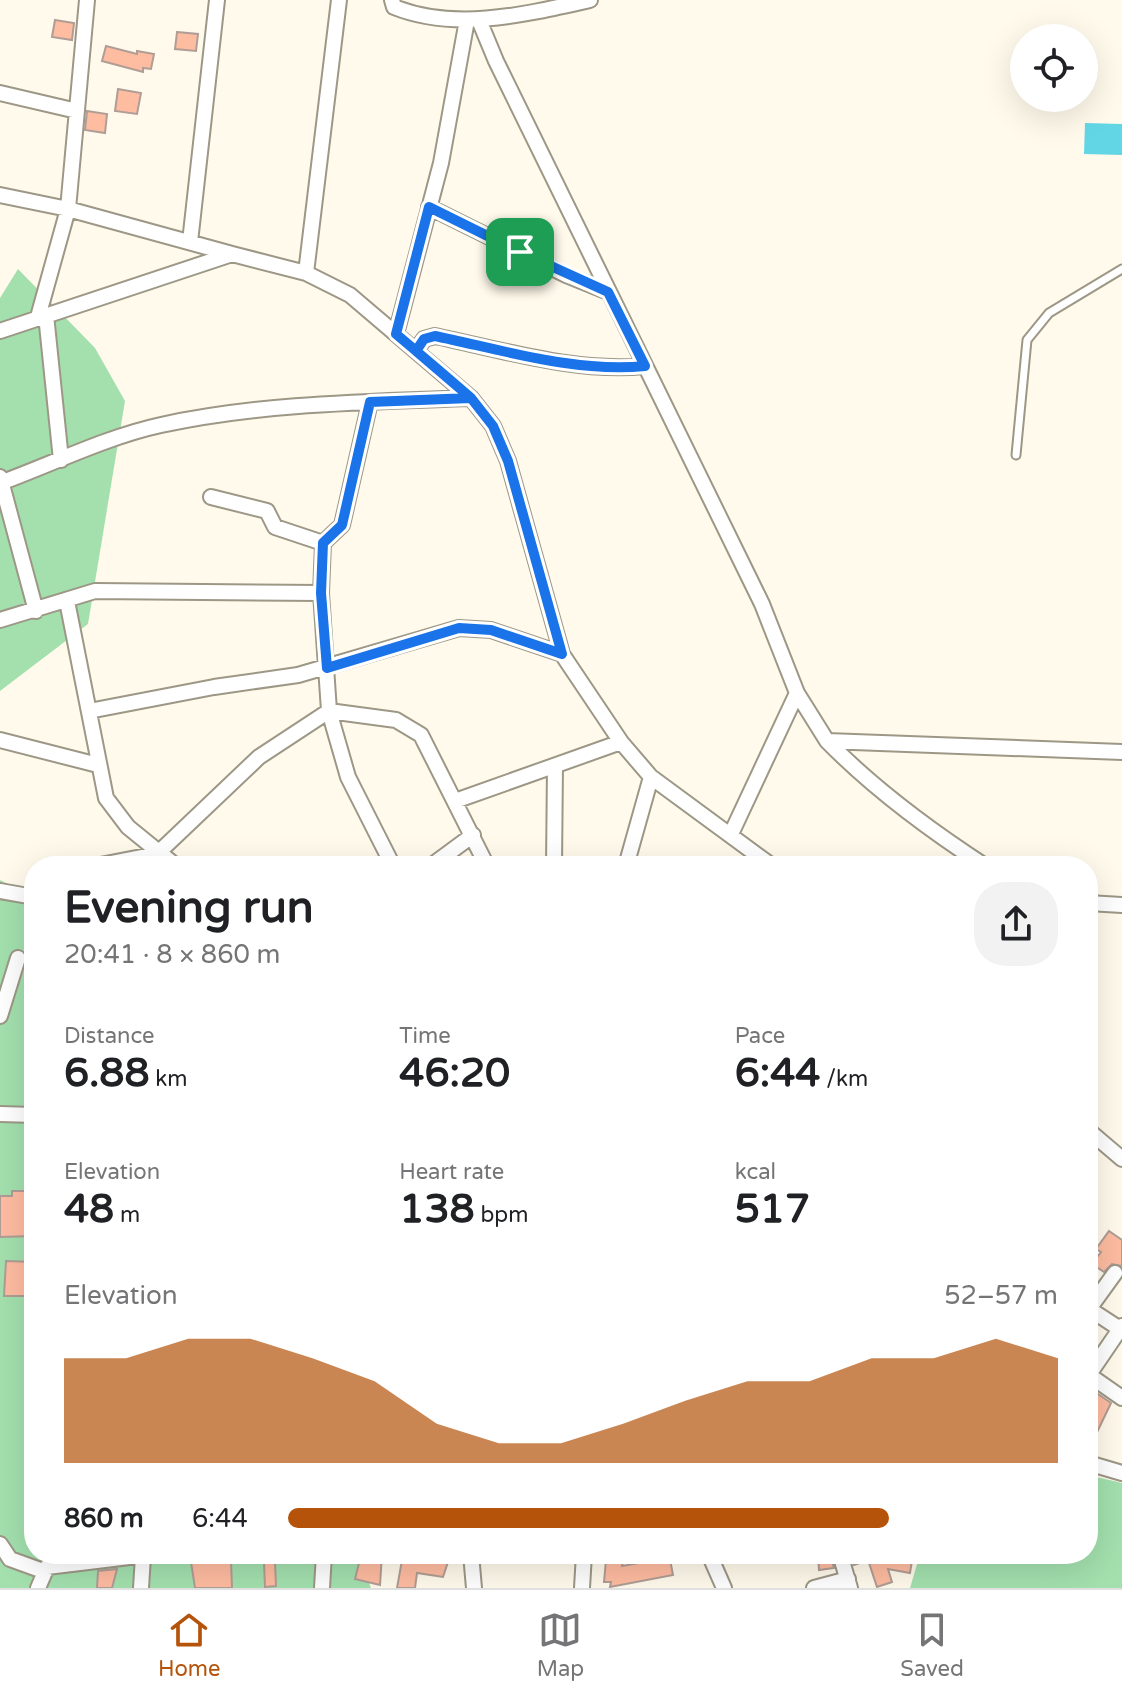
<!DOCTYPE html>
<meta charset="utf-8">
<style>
:root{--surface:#fff;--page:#f2f2f2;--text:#202124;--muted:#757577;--line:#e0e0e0;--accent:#b45309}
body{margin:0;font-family:"Varela Round",sans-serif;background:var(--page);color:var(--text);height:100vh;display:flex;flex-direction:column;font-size:30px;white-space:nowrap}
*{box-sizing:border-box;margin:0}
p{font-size:26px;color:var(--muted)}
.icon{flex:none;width:44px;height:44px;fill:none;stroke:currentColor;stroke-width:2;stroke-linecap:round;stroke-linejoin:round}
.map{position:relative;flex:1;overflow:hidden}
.panel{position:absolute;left:24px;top:856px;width:1074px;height:708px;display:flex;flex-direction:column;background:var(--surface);border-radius:32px;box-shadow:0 8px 32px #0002}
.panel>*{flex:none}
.tools{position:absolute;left:1010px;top:24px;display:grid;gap:16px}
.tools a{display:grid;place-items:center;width:88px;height:88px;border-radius:50%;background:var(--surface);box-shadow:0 8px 32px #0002;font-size:40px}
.pin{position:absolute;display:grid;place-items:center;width:68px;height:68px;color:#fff;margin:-34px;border-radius:16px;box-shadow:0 4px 12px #0006}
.round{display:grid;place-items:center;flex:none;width:84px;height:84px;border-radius:32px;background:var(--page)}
.summary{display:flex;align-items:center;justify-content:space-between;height:136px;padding:0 40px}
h1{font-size:44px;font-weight:700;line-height:60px}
.stats{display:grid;grid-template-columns:repeat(3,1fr);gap:12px;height:136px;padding:8px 40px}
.stats div{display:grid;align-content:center}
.stats b{font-size:40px;font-weight:700}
.stats small{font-size:22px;font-weight:400}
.stats p{font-size:22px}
.chart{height:224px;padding:16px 40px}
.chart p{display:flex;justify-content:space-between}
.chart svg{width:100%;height:144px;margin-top:8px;fill:var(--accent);opacity:.7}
ul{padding:0 40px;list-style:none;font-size:26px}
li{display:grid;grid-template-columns:128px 96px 1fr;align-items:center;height:60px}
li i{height:20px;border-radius:10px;background:var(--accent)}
.tabs{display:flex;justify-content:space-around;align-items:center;height:112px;border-top:2px solid var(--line);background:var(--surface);font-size:22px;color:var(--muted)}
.tabs a{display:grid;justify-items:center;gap:4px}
.tabs .current{color:var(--accent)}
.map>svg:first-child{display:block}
.green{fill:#a3e0ae}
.water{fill:#63d6e6}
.building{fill:#febca1;stroke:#b09d95;stroke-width:2}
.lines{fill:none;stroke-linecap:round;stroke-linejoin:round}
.service-casing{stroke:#9d9786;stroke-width:11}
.minor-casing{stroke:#9d9786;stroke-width:18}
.service{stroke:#fff;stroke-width:7}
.minor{stroke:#fff;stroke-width:14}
.route-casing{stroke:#fff;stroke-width:16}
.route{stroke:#1a73e8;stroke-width:10}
</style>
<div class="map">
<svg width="1122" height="1588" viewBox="0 0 1122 1588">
<rect width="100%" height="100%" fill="#fffaeb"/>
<path class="green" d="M18,269L95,348L125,401L88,624L0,691V298Z
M0,880L34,897V1554H357L371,1588H0Z
M1088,1475L1122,1483V1588H910L920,1554H1088Z"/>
<path class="water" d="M1085,123L1122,124V155L1084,154Z"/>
<path class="building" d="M55,20L74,23L72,40L52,37Z
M177,32L198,34L196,51L175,49Z
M106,46L137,54V51L154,54L151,69L143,68V72L102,61Z
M118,89L141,93L137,114L115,111Z
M87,111L107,114L105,133L85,130Z
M12,1191H29L34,1236L0,1237V1196H12Z
M1109,1231L1122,1240V1266L1112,1264L1104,1272L1092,1264L1101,1252L1096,1249Z
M6,1261L34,1262V1296H4Z
M1098,1394L1111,1403L1088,1451V1418Z
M370,1554H382L380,1585L355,1579L360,1559L370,1562Z
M435,1554L450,1556L443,1577L417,1573L415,1588H397L402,1560L433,1563Z
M654,1554H669L673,1575L610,1587L611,1582H604L606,1560L623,1562L622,1566L656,1560Z
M818,1554H830L834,1568L819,1570Z
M850,1554H913L910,1573L888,1569L892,1582L877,1587L868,1560L854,1565Z
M226,1556L227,1560H231L232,1588H195L191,1562Z
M275,1562L276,1586L265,1587L264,1563Z
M117,1569L112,1588H97L98,1571Z"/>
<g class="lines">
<defs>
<path id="service" d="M1016,455L1027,340L1049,313L1122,269"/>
<path id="minor" d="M392,0L394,7C456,32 527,14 590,0
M479,20L496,61L762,604L797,693L827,741L1122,752
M0,93L77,111
M0,195L68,209L232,254
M429,207L566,275L608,292
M190,242L217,0
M306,273L339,0
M46,315L61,460
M38,317L68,209L87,0
M0,331L232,254L306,273L350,295L471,398L493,426L508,461L562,654L621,742L651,777L772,866
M396,334L441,163L467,20
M416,351L424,339L435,336C502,350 577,373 645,366
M370,402L342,525L323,543L321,593L329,711L348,777L393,866
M0,477L36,611
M0,483C52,464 106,437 161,425C262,403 368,402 471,398
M211,497L267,511L275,527L323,543
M67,601L106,798L128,827L176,866
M0,620L95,591L321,593
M89,711L214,687L298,675L459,628L491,630L562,654
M0,740L98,765
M827,741C875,790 928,829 985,866
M455,801L621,742
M731,834L797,693
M51,866H71
M95,866L157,854L259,757L329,711L396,720L421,735L487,866
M431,866L473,835
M554,866L555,766
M626,866L651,777
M0,891L34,897
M1088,903L1122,905
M0,1016L18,958
M0,1114L34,1115
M1088,1130L1122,1159
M1088,1308L1120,1329
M1089,1309L1115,1273
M1089,1375L1122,1398
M1088,1376L1122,1326
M1088,1463L1122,1473
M0,1544L10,1559L43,1571
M471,1554L474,1588
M709,1554L724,1588
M840,1554L850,1588
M38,1588L47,1567L154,1554
M141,1588L143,1556
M322,1588L324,1554
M582,1588L584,1554
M814,1588L848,1579"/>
</defs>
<use href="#service" class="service-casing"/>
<use href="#minor" class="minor-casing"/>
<use href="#service" class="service"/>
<use href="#minor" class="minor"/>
</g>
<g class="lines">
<defs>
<path id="route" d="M520,252L429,207L396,334C421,355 446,376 471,398L370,402L342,525L323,543L321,593L327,668L459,628L491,630L562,654L508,461L493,426L471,398L416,351L424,339L435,336C502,350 577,373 645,366L608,292L520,252"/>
</defs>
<use href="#route" class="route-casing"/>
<use href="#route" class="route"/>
</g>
</svg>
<div class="tools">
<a><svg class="icon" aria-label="locate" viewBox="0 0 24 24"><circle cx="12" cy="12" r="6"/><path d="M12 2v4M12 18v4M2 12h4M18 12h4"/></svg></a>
</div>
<div class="pin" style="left:520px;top:252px;background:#1e9e55"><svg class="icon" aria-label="arrive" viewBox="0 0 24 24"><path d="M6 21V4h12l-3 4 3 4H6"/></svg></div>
<section class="panel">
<div class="summary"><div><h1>Evening run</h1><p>20:41 · 8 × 860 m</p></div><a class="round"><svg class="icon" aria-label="share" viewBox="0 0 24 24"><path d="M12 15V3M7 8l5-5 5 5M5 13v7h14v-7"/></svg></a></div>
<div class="stats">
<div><p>Distance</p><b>6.88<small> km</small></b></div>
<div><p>Time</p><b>46:20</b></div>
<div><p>Pace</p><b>6:44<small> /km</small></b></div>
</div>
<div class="stats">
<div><p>Elevation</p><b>48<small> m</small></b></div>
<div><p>Heart rate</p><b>138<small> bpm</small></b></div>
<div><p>kcal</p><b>517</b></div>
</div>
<div class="chart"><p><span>Elevation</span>52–57 m</p>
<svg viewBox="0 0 160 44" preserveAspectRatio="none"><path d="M0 44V12L10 12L20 6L30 6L40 12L50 19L60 32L70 38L80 38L90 32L100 25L110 19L120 19L130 12L140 12L150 6L160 12V44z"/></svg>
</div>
<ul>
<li><b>860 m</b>6:44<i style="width:78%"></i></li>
</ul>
</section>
</div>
<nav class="tabs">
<a class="current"><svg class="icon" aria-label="home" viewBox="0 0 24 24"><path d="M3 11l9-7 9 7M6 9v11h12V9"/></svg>Home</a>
<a><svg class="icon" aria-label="map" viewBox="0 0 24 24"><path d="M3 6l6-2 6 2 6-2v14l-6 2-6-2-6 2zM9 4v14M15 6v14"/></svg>Map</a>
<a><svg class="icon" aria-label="saved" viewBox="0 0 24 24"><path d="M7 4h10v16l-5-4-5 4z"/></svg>Saved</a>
</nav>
